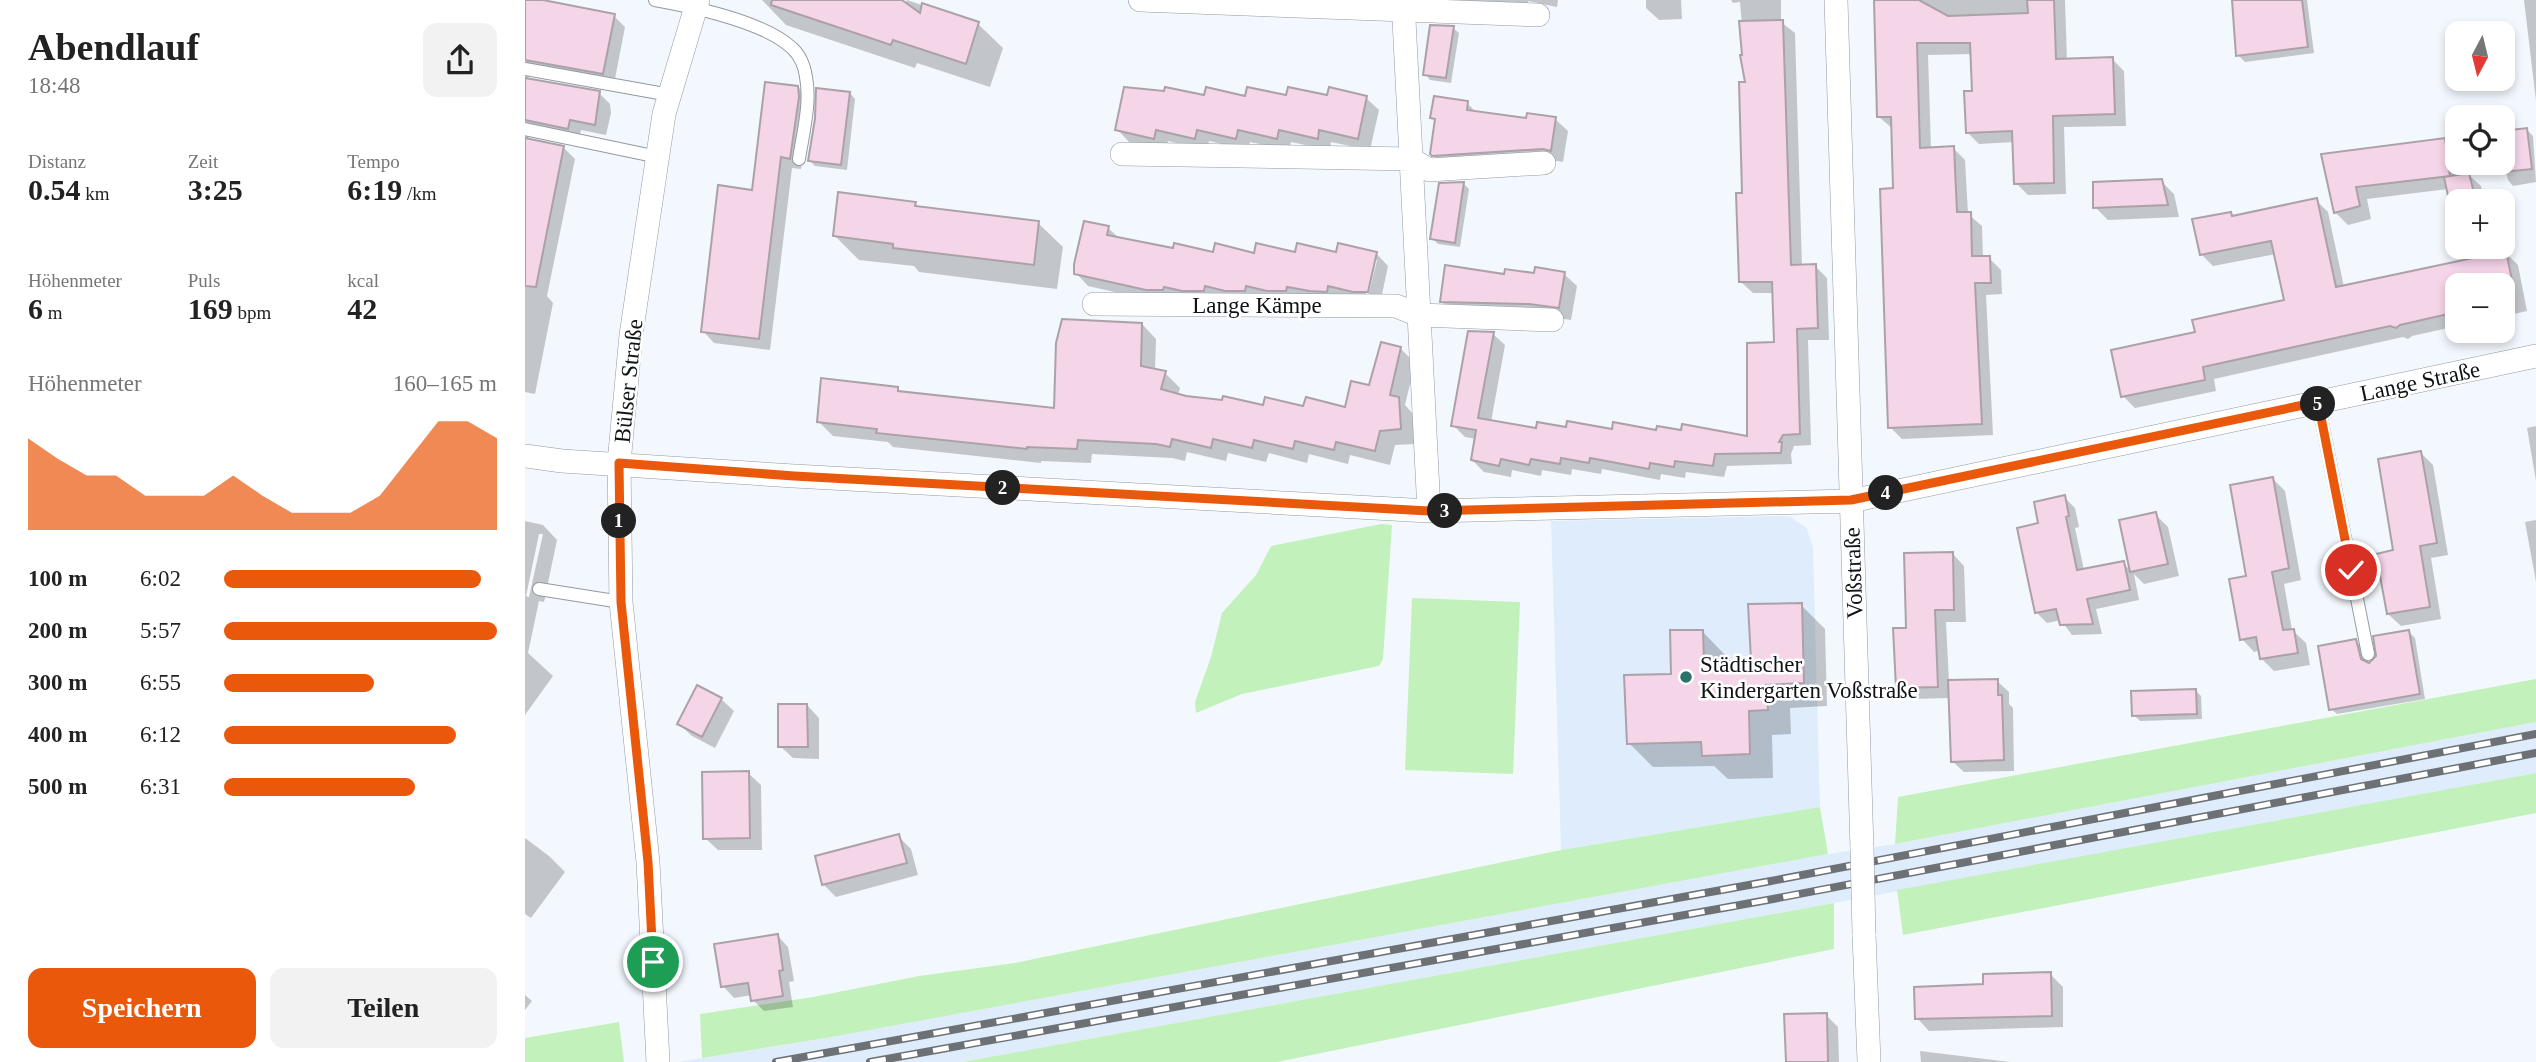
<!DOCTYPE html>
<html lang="de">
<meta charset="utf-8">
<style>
:root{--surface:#fff;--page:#f2f2f2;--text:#222;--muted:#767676;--accent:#ea580c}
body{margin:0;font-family:"Times New Roman",serif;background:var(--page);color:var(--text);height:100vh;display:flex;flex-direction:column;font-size:26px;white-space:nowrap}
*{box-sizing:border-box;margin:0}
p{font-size:23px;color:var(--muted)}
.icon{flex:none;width:38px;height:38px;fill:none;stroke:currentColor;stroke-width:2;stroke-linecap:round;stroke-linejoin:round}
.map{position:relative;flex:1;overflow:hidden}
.drawer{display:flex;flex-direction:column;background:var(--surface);width:525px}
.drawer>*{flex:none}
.needle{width:46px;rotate:187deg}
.tools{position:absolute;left:1920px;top:21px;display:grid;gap:14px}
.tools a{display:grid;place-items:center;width:70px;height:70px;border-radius:14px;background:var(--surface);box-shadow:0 4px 10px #0003;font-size:35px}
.pin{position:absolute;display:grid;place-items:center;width:60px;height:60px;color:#fff;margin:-30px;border:4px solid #fff;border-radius:50%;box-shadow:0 2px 7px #0007}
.km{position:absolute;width:35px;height:35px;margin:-18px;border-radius:50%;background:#222;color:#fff;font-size:19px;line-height:35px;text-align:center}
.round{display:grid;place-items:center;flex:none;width:74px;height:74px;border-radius:14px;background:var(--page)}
.head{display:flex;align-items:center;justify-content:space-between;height:119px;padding:0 28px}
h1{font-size:38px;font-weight:700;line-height:52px}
.stats{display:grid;grid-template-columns:repeat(3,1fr);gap:10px;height:119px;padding:7px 28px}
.stats div{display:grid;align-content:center}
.stats b{font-size:30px;font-weight:700}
.stats small{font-size:19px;font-weight:400}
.stats p{font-size:19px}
.chart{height:196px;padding:14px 28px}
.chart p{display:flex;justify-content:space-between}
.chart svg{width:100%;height:126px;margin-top:7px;fill:var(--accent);opacity:.7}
.cta{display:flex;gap:14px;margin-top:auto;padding:14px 28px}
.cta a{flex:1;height:80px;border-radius:14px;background:var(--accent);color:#fff;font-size:28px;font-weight:700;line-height:80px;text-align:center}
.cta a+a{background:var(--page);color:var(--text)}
ul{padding:0 28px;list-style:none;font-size:23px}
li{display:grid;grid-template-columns:112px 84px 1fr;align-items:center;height:52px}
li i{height:18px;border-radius:9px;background:var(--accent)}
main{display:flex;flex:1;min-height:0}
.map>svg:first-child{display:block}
.built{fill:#dfecfc}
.green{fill:#c3f1bc}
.shadow{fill:#0003;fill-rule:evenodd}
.building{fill:#f5d5e8;stroke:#aca1a8;stroke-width:2}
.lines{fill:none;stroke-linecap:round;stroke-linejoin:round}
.service-casing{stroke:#9199a2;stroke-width:14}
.minor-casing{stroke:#9199a2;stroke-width:24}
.service{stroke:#fff;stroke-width:12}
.minor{stroke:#fff;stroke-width:23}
.rail-casing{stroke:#6d7175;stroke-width:8}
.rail{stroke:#fff;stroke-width:5;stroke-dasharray:16;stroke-linecap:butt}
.minor-bridge-casing{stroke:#9199a2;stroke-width:24;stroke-linecap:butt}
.minor-bridge{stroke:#fff;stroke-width:23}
.route-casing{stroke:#fff;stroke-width:14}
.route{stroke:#ea580c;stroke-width:9}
.poi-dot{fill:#2a726b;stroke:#fff;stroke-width:2.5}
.labels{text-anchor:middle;stroke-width:5;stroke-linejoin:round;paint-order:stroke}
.street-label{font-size:23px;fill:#101316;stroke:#fff}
.poi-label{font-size:23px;fill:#101316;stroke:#fff;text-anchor:start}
</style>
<main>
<section class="drawer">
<div class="head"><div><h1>Abendlauf</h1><p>18:48</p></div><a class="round"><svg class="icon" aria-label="share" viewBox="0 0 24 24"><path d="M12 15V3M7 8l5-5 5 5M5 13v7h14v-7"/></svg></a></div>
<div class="stats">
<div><p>Distanz</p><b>0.54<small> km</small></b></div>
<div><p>Zeit</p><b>3:25</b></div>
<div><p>Tempo</p><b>6:19<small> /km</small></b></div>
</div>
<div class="stats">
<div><p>Höhenmeter</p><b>6<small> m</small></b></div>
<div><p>Puls</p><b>169<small> bpm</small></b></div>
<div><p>kcal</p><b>42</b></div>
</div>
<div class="chart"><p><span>Höhenmeter</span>160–165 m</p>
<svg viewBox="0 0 160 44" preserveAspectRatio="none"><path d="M0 44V12L10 19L20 25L30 25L40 32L50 32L60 32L70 25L80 32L90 38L100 38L110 38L120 32L130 19L140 6L150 6L160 12V44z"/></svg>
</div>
<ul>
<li><b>100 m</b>6:02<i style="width:94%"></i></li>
<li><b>200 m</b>5:57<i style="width:100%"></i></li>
<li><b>300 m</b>6:55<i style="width:55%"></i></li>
<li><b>400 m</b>6:12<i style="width:85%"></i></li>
<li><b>500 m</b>6:31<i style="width:70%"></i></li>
</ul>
<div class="cta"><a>Speichern</a><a>Teilen</a></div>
</section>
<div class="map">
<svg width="2011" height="1062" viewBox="0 0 2011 1062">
<rect width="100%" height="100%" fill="#f3f8fe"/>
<path class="built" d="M1254,516L1265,517L1281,527L1288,547L1295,807L1036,850L1026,521Z
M2011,722V773L1309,903L437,1062H153L301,1038L1303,854L1370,844Z"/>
<path class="green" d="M856,524L867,525L858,659L854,666L717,694L671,713L670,702L686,657L697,613L731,575L746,546Z
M887,598L995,602L988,774L880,770Z
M2011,679V722L1370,844L1373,797Z
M2011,773V813L1378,935L1372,890Z
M1295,807L1303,854L301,1038L177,1058L175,1014L288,997L394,976L490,963L1036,850Z
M1309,903V949L752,1062H437Z
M94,1022L99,1062H0V1038Z"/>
<path class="shadow" d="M0,0L89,16L100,27L89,84L8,72L1,80L74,93L85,104L86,113L81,135L56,130L54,139L8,132L1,140L39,148L50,159L22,296L28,303L10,394L0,392Z
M237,0H368L380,4L382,0L453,24L478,48L465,87L392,63L390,68L261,25Z
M910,0H1033L1032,7L1003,1L1002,8Z
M1121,0H1156L1157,19L1134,20L1121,8Z
M1206,0H1256V22L1270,33L1277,266H1290L1302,278L1304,340H1283L1286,445L1269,446L1266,454L1267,464L1202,466L1199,477L1161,472L1160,478L1136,474L1135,480L1077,469L1076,474L1047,469L1046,475L1017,470L1016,476L987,470L986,477L959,472L947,460L951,439L940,437L928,425L968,334L980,345L966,422L1012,430L1132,432L1224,438L1250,344L1249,293H1228L1216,282L1222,84L1215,2L1208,3Z
M1351,0H1540L1542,61L1587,59L1599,71L1601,126L1539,127L1541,194L1503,195L1491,183L1489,142L1454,144L1442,132L1449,92L1447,54L1403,55L1406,149L1428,148L1440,160L1443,214L1457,226L1458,258H1464L1476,270L1477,294L1461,295L1468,435L1377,439L1365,427L1370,190L1368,129L1354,117Z
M1709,0H1782L1789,53L1720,62L1713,55Z
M1999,0H2011V101Z
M928,28L934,33L926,83L905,80L900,74Z
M273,87L284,99V109L276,169L267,168L245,350L189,343L178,331Z
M325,93L330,99L322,170L290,166L284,160Z
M680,97L841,98L854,110L845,150L806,142L805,150L766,142L764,150L725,142L723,150L684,141L682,150L643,141L641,150L604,142L592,129Z
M942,103L953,114L1002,120L1030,119L1043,131L1038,162L1032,161L919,166L907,154L912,122L907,118Z
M2002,130L2008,136L2011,182L1988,186L1983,180L1978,156V133Z
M1919,140L1932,152L1935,176L1944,175L1956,186L1959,201H1932V228L1923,189L1842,199L1846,219L1823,225L1810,212L1798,155Z
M1636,181L1649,194L1654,217L1583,220L1570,207Z
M939,184L944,189L935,247L913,244L907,238Z
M1791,200L1803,212L1819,287L1940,262L1936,247H1969L1971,255L1981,253L1993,265L2002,311L1985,315L1981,318L1978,317V285H1932V326L1887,336L1883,339L1878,337L1689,379L1691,391L1610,408L1598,396L1672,333L1761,302L1751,254L1688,266L1676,254L1705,213L1710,217Z
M390,203L395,209L513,223L538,247L532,289L394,272L389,266L334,260L310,236Z
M583,228L595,239L649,250L730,255L851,253L863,266L855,304L634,302L563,286L551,273ZM848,260H852L842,301L839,300Z
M1039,274L1052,286L1046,320L1018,316L929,313L916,301L981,276Z
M617,324L631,339L630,371L640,373L655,388L653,395L739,407L821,409L846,387L875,348L890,363L880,405L888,414L890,444L870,445L865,465L825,455L823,464L784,454L782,463L744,453L741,462L703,453L701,461L662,452L660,461L647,458L567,454L566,463L516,461V463L368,447L363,442L308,436L293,421L373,389L378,394L530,410Z
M2011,426V481L2002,428Z
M1896,453L1908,465L1923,555L1906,558L1916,619L1876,626L1863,614L1870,552Z
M1748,479L1760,491L1776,580L1759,584L1767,630L1781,643L1785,665L1749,671L1737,659L1735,650L1729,652L1717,639L1723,577Z
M1539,497L1550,508L1554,527L1550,528L1559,570L1598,563L1606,571L1630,514L1643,527L1654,576L1619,584L1609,574L1614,600L1571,609L1577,634L1547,635L1536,620L1522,623L1512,613L1515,524Z
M2011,520V582L2000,522Z
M0,521L18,525L32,540L19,602L14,601L3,653L28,676L0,715ZM14,534H18L4,597L1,596Z
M1427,553L1439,566L1441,622H1421L1424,682L1472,681L1484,692V704L1488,708L1489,771L1439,772L1427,761L1426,698L1385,699L1373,687L1383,630Z
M1276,605L1300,629L1302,706L1265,708L1266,734L1247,735L1248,778L1203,779L1189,766L1128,767L1104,743L1177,631L1201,656L1202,663L1228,662Z
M1884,632L1890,638L1900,699L1812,714L1806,709L1831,641L1836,647L1840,663L1844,665Z
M1670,690L1676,696L1677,719L1615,721L1609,715Z
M196,699L209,711L190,748L167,736L154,724Z
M282,705L294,718V759L268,758L255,746Z
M223,773L236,785L237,850H193L180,838Z
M373,836L386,849L393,875L311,897L299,885Z
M0,838L24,856L40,872L6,918L0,914Z
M252,935L263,947L269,981L264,982L268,1007L239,1011L228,1000L227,995L209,998L198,986Z
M1525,974L1538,987V1027L1404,1031L1392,1018L1460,986Z
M0,995L7,1001L0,1010Z
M1301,1015L1313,1027L1314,1062H1262Z
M1395,1051L1485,1062H1396Z"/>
<path class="building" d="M0,0H18L90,14L78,74L0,60Z
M247,0H377L395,13L397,3L454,22L441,64L368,40L366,45L246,5Z
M1349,0H1394L1423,16L1503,13L1502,0H1529L1531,59L1588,57L1590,114L1528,116L1529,183L1489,184L1487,131L1441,133L1439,91H1447L1445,43H1392L1395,148L1429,146L1432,212H1446L1447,256H1465L1466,283H1450L1457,424L1363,428L1355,189L1368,188L1366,117H1352Z
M1707,0H1777L1783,47L1711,56Z
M1258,20L1266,265L1291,264L1293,328L1272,329L1275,434L1258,435L1254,442H1257L1256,453L1190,454L1188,466L1150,461L1149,467L1125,463L1124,469L1065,458L1064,463L1036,458L1035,464L1006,459L1004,465L976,459L974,466L946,460L951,430L926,426L943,331L969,332L953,418L1011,428L1012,422L1041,427L1042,421L1087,429L1088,422L1131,430L1132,426L1156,430L1157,424L1222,436V343L1249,342L1247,282H1214L1211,193H1217L1214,82H1220L1215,55H1217L1214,21Z
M905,25L929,26L921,78L898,75Z
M0,78L75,91L70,125L45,120L43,129L0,120Z
M240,82L273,86L274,97L265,159L256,157L234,339L176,332L193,185L227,190Z
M599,87L639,91L640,87L679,95L681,87L720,96L722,87L761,95L763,87L802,95L804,87L842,96L833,139L794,130L793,139L754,130L752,139L713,130L711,139L672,130L670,139L631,130L629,139L590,130Z
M291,88L325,92L316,165L283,161L290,119Z
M909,96L943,101L942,110L1001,118L1002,113L1031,117L1026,151L1018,149L907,156L905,154L910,119L905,118Z
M2002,128L2007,169L1978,172V131Z
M0,138L39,146L11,287L0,286Z
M1920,138L1925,176L1831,187L1835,206L1809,213L1796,154Z
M1944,173L1951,201H1924L1919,177Z
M1637,179L1643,205L1568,208V182Z
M939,182L930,243L905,239L914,183Z
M313,192L391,202L390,206L514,221L509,265L368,248V244L308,236Z
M1792,198L1811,287L1981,251L1988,285H1932V312L1875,325L1871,328L1865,326L1678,367L1680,380L1596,397L1586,350L1670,332L1667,320L1759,300L1746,241L1675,255L1667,219L1706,212L1707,216Z
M559,221L584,226L582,235L648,248L649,243L688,252L690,243L729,253L731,243L770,252L772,243L811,252L813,243L852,252L843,292H828L803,286L802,292L785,291L762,287L761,291H742L721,286L720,291H700L680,286L679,291H657L639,287L638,290H621L549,274V264Z
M920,265L979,274L980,269L1009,273L1010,267L1040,272L1034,308L1004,304L915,302Z
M537,319L617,323L616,366L641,371L636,389L661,396L697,400L698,396L738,405L740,397L778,406L781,397L820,407L826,381L844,385L856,342L876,347L865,395L874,397L876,429L855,431L850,451L811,442L809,450L770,441L768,449L729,440L727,448L688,439L686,448L647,439L645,447L631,444L553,440L552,449L502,447V449L351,433L352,429L292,422L296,378L373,387V391L529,408L531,343Z
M1896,451L1912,543L1895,546L1905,607L1862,614L1851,554L1868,550L1853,459Z
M1748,477L1764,568L1747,572L1758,630L1769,629L1773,653L1735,659L1731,637L1715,640L1704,579L1721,576L1705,485Z
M1540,495L1544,516L1541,517L1552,570L1599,561L1605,590L1562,599L1568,624L1535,625L1531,609L1510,613L1504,585L1492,528L1513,523L1509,502Z
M1631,512L1643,564L1605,572L1594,520Z
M1428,552L1429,610H1410L1413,687L1371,688L1368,628H1381L1379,553Z
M1277,603L1279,683L1241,685L1243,710L1224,711L1225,754L1177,756L1176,742L1102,744L1099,675L1146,674L1145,630H1178L1179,662L1226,660L1223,604Z
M1884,630L1895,694L1804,710L1793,646L1831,639L1836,659L1844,663L1851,656L1848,636Z
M1473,679V695H1477L1479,760L1426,762L1423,680Z
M172,685L197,698L177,737L152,724Z
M1671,689L1672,714L1607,716L1606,691Z
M253,704H282L283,747H253Z
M224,771L225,838L178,839L177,772Z
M374,834L382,863L297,885L290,856Z
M253,934L258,970L254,971L258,996L226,1001L223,983L196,987L189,944Z
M1526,972L1527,1016L1390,1019L1389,987L1458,984V974Z
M1302,1013L1303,1062H1261L1259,1014Z"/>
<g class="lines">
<defs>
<path id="service" d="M130,0C169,7 238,21 267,48C275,55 280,67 281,77C286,103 278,133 274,159
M0,69L145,95
M0,129L133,157
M1793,402L1843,654
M14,589L96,602"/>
<path id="minor" d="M615,0L1013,15
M878,0L904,511
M1311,0L1337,849
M597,154L886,159L904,170L1019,163
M569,304L871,306L894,315L1027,320
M0,456L37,461L269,476L904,511L1326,501L2011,356
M1339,934L1344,1062
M133,1062L123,862L96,602L94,463L106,335L139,114L173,0"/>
</defs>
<use href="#service" class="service-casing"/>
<use href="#minor" class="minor-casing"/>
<use href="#service" class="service"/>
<use href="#minor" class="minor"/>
<defs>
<path id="rail" d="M251,1062L1246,881L2011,734
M345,1062L1248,899L2011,753"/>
</defs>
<use href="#rail" class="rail-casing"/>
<use href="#rail" class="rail"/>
<defs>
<path id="minor-bridge" d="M1337,849L1339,934"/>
</defs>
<use href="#minor-bridge" class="minor-bridge-casing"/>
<use href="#minor-bridge" class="minor-bridge"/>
</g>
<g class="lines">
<defs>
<path id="route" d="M128,962L123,862L96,602L94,463L269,476L904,511L1326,500L1793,402L1826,570"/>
</defs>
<use href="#route" class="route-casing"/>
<use href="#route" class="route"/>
</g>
<circle class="poi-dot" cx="1161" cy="677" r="7"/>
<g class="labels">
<g class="street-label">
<text x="732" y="313">Lange Kämpe</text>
<text transform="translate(103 381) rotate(-84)" y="8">Bülser Straße</text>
<text transform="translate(1895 381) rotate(-12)" y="8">Lange Straße</text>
<text transform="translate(1328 573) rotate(-92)" y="8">Voßstraße</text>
</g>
<g class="poi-label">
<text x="1175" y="672">Städtischer<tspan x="1175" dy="26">Kindergarten Voßstraße</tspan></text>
</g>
</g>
</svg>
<div class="tools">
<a><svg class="needle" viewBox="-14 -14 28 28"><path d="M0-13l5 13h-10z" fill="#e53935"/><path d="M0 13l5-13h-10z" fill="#767676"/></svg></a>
<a><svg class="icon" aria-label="locate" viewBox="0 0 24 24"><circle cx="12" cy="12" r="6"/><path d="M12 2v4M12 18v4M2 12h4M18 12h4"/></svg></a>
<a>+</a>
<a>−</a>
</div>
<div class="pin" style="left:128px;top:962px;background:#1e9e55"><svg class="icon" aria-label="arrive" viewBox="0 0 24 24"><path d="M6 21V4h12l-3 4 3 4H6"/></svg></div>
<div class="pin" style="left:1826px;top:570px;background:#d93025"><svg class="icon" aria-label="check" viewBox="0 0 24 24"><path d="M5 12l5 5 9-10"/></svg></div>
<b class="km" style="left:94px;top:521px">1</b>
<b class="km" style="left:478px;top:488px">2</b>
<b class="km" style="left:920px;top:511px">3</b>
<b class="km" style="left:1361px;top:493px">4</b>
<b class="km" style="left:1793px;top:404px">5</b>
</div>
</main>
